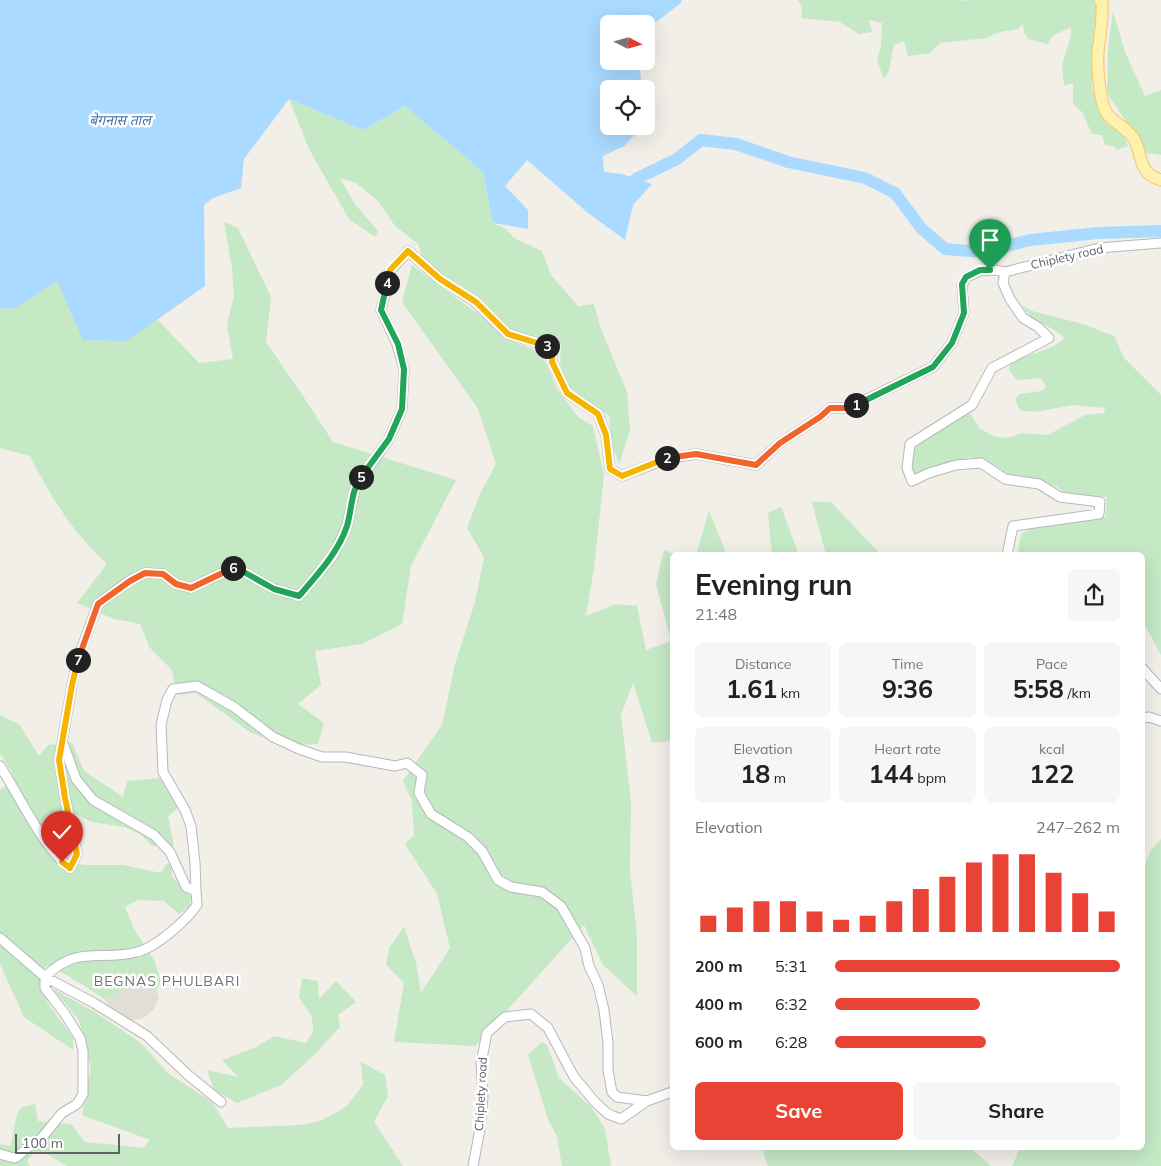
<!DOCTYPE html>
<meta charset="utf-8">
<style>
:root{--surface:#fff;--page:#f6f6f6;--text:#222;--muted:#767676;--accent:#ea4335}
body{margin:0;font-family:Mulish,"Noto Sans Devanagari",sans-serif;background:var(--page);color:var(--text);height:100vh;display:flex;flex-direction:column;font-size:19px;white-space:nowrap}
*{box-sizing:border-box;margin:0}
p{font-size:16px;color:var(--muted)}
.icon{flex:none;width:28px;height:28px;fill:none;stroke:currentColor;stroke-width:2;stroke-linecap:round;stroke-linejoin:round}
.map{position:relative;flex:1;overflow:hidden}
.side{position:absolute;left:670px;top:552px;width:475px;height:598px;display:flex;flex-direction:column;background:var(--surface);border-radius:8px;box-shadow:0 5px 20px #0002}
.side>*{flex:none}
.needle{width:32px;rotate:96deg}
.tools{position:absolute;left:600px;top:15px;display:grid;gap:10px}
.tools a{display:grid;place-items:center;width:55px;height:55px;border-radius:8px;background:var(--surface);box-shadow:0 5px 20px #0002;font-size:25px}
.scale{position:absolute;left:15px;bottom:12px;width:105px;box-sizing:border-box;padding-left:5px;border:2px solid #5f6368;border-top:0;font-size:14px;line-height:18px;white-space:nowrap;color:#5f6368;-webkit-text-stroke:4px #fff;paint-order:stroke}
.pin{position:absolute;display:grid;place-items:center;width:42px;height:42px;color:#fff;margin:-51px -21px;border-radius:50% 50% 50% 0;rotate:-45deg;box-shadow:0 0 5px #0007}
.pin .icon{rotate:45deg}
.km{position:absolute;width:25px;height:25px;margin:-12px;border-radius:50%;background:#222;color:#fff;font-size:14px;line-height:25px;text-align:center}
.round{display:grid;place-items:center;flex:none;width:52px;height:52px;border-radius:8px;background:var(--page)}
.headline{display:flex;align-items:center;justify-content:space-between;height:85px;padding:0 25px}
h1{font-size:28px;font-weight:700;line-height:38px}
.stats{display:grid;grid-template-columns:repeat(3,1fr);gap:8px;height:85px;padding:5px 25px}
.stats div{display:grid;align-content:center;border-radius:8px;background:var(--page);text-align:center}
.stats b{font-size:25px;font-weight:700}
.stats small{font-size:14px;font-weight:400}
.stats p{font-size:14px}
.chart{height:140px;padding:10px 25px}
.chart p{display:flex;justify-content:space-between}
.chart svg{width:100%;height:90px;margin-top:5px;stroke:var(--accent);stroke-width:6}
.cta{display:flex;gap:10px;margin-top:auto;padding:10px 25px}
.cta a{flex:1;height:58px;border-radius:8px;background:var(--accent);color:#fff;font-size:20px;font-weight:700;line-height:58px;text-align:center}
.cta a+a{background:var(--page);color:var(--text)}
ul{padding:0 25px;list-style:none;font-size:16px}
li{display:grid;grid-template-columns:80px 60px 1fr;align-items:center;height:38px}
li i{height:12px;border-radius:6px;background:var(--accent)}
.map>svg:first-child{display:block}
.education{fill:#e1ded6}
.green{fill:#c5e8c5}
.water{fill:#aadaff}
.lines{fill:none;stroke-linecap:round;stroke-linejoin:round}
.river{stroke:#aadaff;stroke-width:12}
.minor-casing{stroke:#b5b8bc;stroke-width:11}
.major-casing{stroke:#f2c960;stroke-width:13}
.minor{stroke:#fff;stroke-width:9}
.major{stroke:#fff2af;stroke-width:11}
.split-1-casing{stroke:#fff;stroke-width:10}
.split-2-casing{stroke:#fff;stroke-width:10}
.split-3-casing{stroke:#fff;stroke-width:10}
.split-4-casing{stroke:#fff;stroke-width:10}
.split-5-casing{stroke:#fff;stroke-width:10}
.split-6-casing{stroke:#fff;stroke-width:10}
.split-7-casing{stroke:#fff;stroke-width:10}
.split-8-casing{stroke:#fff;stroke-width:10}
.split-1{stroke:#22a559;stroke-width:6}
.split-2{stroke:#f0652b;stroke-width:6}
.split-3{stroke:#f5b400;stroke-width:6}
.split-4{stroke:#f5b400;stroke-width:6}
.split-5{stroke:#22a559;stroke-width:6}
.split-6{stroke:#22a559;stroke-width:6}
.split-7{stroke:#f0652b;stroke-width:6}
.split-8{stroke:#f5b400;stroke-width:6}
.labels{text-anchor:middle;stroke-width:5;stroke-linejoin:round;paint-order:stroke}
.street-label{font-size:12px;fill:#5f6368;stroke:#fff}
.water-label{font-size:14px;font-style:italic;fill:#4174aa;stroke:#fff}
.neighbourhood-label{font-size:14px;letter-spacing:1px;fill:#70757a;stroke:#fff}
</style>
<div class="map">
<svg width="1161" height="1166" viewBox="0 0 1161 1166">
<rect width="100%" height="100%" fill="#f1efe8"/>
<path class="education" d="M142,981L156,991L159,997L154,1009L143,1018L131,1021L122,1017L108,1006L106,1000L133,983Z"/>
<path class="green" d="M798,0H960L963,1L967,0H1098L1092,87L1103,119L1107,124L1123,134L1128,146L1117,150L1114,146L1105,145L1102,135L1092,134L1082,112L1073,104V83L1064,86L1062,65L1071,36V27L1052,36L1048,44L1028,39L1024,32L1023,24L1018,29L1000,32L986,38L940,43L930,53L908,56L904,41L894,45L889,70L884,79L877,61L881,45L882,23L868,20L873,32L859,34L840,22L801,18L802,7Z
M1113,11L1125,52L1145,96L1161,90V88V155L1147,153L1107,93L1108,47Z
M289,99L363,130L405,106L483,172L493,223L506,229L514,238L542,251L551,275L578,306L594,304L601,329L627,392L630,430L619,464L612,445L609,416L568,386L560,362L561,344L525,335L503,326L423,260L418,244L395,226L379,202L356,183L340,178L354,203L378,231L375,237L349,219L309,149Z
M224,222L238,228L271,297L266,342L303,396L333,442L456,480L411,566L402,624L362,644L315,651L321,685L298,704L324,723L318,744L298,745L285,740L262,737L248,731L196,693L177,695L172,670L150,648L140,624L114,619L77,603L107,564C72,532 51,497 30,456L0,448V309L16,308L57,281L127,341L157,319L199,363L233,359L227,325L234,295L232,268Z
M412,265L517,343L541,353L557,389L579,418L593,426L604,475L594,568L586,616L616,604L637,606L646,650L671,641L656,584L664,550L676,555H672V734L669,741L652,743L633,683L621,715L631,801L630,871L637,935V996L603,965L584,925L475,1046L394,1042L404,983L386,965L389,948L404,927L416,963L421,993L450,948L437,894L405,844L414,835L412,801L403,781L442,725L455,664L475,602L484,557L467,528L480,494L496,464L478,409L402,302Z
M1021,305L1032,311L1083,324L1114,336L1124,358L1161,395V655L1143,622L1142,555H1020L1018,551L1021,534L1035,527L1106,517L1107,497L1067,494L1056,486L1028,477L1009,475L996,466L971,457L942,465L919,474H912C912,469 910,463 911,458C914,439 954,422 970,413L979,428L993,436L1008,438L1021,433L1048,435L1085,415L1104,413L1105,408L1073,405L1035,412L1020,410L1015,399L1019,394L1042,391L1046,387L1041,378L1017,380L1010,371L1009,364C1025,354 1053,351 1064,338L1056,331L1031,317Z
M812,502H831L881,555H826Z
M781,507L799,555H772L768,513Z
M709,511L727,555H696Z
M0,715L20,725L39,756L48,745L72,743L84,771L123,797L127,781L160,778L178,808L168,816L174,846H152L140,834L124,827L92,822L62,807L69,844L57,849L66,861L84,865H123L161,873L166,864L171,865L172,876L191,897L190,906L179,914L164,901L138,900L125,907L134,929L155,962L161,981L156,991L142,981L133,983L106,1000L80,983L49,965L39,970L47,1002L73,1038V1050L24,1017L0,964V790L6,786L18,797L12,772L0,754Z
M1161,839V1166H1012L1020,1148H1142L1143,871L1151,850Z
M302,978L318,981L319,999L336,981L356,1002L338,1015L340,1027L314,1055L281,1085L237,1103L214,1090L207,1070L238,1077L222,1060L256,1047L274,1036L306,1043L313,1032L312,1017L299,997Z
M53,989L95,1012L141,1043L168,1073L212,1102L228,1128L300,1125L320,1121L346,1107L363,1085L361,1062L385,1075L388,1096L374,1122L403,1166H67L47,1154L34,1153L27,1161L30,1166H0V1144L11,1146L16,1117L21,1107L35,1104L38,1121L71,1124L85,1142L144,1148L150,1140L82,1115L91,1068L79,1020Z
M542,1042L547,1045L559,1078L593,1109L605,1129L611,1166H562L557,1137L548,1119L528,1055Z
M762,1148H971L991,1166H768Z"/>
<path class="water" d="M0,0H681L682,2L646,30V24H609V61H639L642,89H609V126H643L624,146L603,156L604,172L622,174L652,184L633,205L625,240L588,213L527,160L505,186L528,210V229L493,223L483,172L405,106L363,130L289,99L244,159L241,188L213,198L204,205L205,286L127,341L83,340L57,281L16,308L0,309Z"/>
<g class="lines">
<path class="river" d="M636,179L677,159L701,140L736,144L788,162L865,178L895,193L921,228L945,249L983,252L1030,240L1098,233L1161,231"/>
<defs>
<path id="minor" d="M1007,555L1013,526L1099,514L1100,502L1060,497L1039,484L1005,479L981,463L956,465L929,473L912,481L907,468L910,444L972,405L992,368L1049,338L1038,327L1023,318L1010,299L1003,283L1005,272L1099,248L1161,243
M1142,668L1161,689
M1142,718L1149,717L1161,721
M0,766C19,795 43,848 70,868L77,854L65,798L59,760L72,685L77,661L98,604L129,581L145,573L163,574L176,584L191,588L235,567L274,589L299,596L333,556L347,526L356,485L389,439L402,409L404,369L397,344L381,310L390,271L408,251L440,279L475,302L508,334L553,348L552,362L567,393L598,414L606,435L610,469L622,476L666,459L696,454L756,465L780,443L820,417L830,408H849L933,367L952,343L964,313L962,285L967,277L980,271L995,270L1005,272
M196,891L195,863L191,826L185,810L163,772L161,725L167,700L173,689L197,686L234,707L273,737L299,749L322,757H345L395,766L407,763L422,775L419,793L431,814L468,837L482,851L498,880L511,887L542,892L561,906L585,948L589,966L598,985L604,1010L608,1043V1070L612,1092L617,1097L647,1101
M0,938L45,977L94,1003L147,1036L187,1074L221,1102
M0,1154L14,1158L17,1157L28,1147L40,1140L62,1113L77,1104L83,1094V1051L80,1038L65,1014L45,988V977C77,944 100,962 137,952C155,948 186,921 197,905L196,891L186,887L170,852L154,835L93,800L76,779L63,743
M473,1166L480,1129L483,1096L481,1063L487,1033L505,1017L531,1014L548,1028L574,1077L595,1102L608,1114L621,1119L647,1101L672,1092"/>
<path id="major" d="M1100,0L1102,2C1103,18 1101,28 1099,44C1096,59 1099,99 1106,112C1113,124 1127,126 1135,141C1143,159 1139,174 1161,180"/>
</defs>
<use href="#minor" class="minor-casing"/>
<use href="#major" class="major-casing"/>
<use href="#minor" class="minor"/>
<use href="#major" class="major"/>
</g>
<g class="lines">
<defs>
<path id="split-1" d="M856,405L933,367L952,343L964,313L962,284L966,277L980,270H990"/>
<path id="split-2" d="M667,458L696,454L756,465L780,443L820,417L830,408H849L856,405"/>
<path id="split-3" d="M547,346L553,348L552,362L567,393L598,414L606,435L610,469L622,476L667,458"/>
<path id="split-4" d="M387,283L390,270L408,251L440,279L476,302L508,334L547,346"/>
<path id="split-5" d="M361,477L389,439L402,409L404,369L398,344L381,310L387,283"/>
<path id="split-6" d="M233,568L235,567L274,589L299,596C317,575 338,553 347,526C352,509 351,491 361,477"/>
<path id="split-7" d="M78,660L98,604L130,581L145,573L163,574L176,584L191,588L233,568"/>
<path id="split-8" d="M62,862L70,868L77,854L65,798L59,760L72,685L78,660"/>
</defs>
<use href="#split-1" class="split-1-casing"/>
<use href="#split-2" class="split-2-casing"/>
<use href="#split-3" class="split-3-casing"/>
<use href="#split-4" class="split-4-casing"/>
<use href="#split-5" class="split-5-casing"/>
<use href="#split-6" class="split-6-casing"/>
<use href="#split-7" class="split-7-casing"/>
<use href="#split-8" class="split-8-casing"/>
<use href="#split-1" class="split-1"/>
<use href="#split-2" class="split-2"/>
<use href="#split-3" class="split-3"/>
<use href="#split-4" class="split-4"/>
<use href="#split-5" class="split-5"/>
<use href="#split-6" class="split-6"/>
<use href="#split-7" class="split-7"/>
<use href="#split-8" class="split-8"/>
</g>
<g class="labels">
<g class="street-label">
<text transform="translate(1067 257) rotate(-13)" y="4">Chiplety road</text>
<text transform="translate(481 1094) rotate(-87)" y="4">Chiplety road</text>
</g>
<g class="water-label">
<text x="120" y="125">बेगनास ताल</text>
</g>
<g class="neighbourhood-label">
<text x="167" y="986">BEGNAS PHULBARI</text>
</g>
</g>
</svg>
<div class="tools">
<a><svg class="needle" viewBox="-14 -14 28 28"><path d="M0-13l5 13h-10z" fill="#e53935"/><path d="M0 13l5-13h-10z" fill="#767676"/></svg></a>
<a><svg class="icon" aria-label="locate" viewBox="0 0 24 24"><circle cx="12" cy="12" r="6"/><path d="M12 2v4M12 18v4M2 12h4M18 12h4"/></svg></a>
</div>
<div class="scale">100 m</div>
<div class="pin" style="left:990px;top:270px;background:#1e9e55"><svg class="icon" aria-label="arrive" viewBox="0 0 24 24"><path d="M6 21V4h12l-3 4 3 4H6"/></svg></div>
<div class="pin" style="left:62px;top:862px;background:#d93025"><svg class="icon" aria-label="check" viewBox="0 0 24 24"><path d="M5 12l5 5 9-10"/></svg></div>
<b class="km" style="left:856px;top:405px">1</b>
<b class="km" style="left:667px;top:458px">2</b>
<b class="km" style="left:547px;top:346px">3</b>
<b class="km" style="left:387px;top:283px">4</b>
<b class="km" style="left:361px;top:477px">5</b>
<b class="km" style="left:233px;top:568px">6</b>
<b class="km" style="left:78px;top:660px">7</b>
<section class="side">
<div class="headline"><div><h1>Evening run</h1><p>21:48</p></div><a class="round"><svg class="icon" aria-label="share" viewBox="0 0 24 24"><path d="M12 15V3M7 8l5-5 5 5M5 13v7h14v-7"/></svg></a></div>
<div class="stats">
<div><p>Distance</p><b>1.61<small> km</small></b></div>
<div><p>Time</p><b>9:36</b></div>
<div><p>Pace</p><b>5:58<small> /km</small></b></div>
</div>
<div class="stats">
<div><p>Elevation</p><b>18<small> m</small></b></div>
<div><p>Heart rate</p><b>144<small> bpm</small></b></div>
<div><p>kcal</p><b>122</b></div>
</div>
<div class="chart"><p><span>Elevation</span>247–262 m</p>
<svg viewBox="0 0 160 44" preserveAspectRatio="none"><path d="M5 44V36M15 44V32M25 44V29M35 44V29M45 44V34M55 44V38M65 44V36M75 44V29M85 44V23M95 44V17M105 44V10M115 44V6M125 44V6M135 44V15M145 44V25M155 44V34"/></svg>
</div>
<ul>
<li><b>200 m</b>5:31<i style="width:100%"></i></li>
<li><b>400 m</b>6:32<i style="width:51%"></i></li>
<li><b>600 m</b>6:28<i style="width:53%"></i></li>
</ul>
<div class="cta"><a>Save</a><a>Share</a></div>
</section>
</div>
